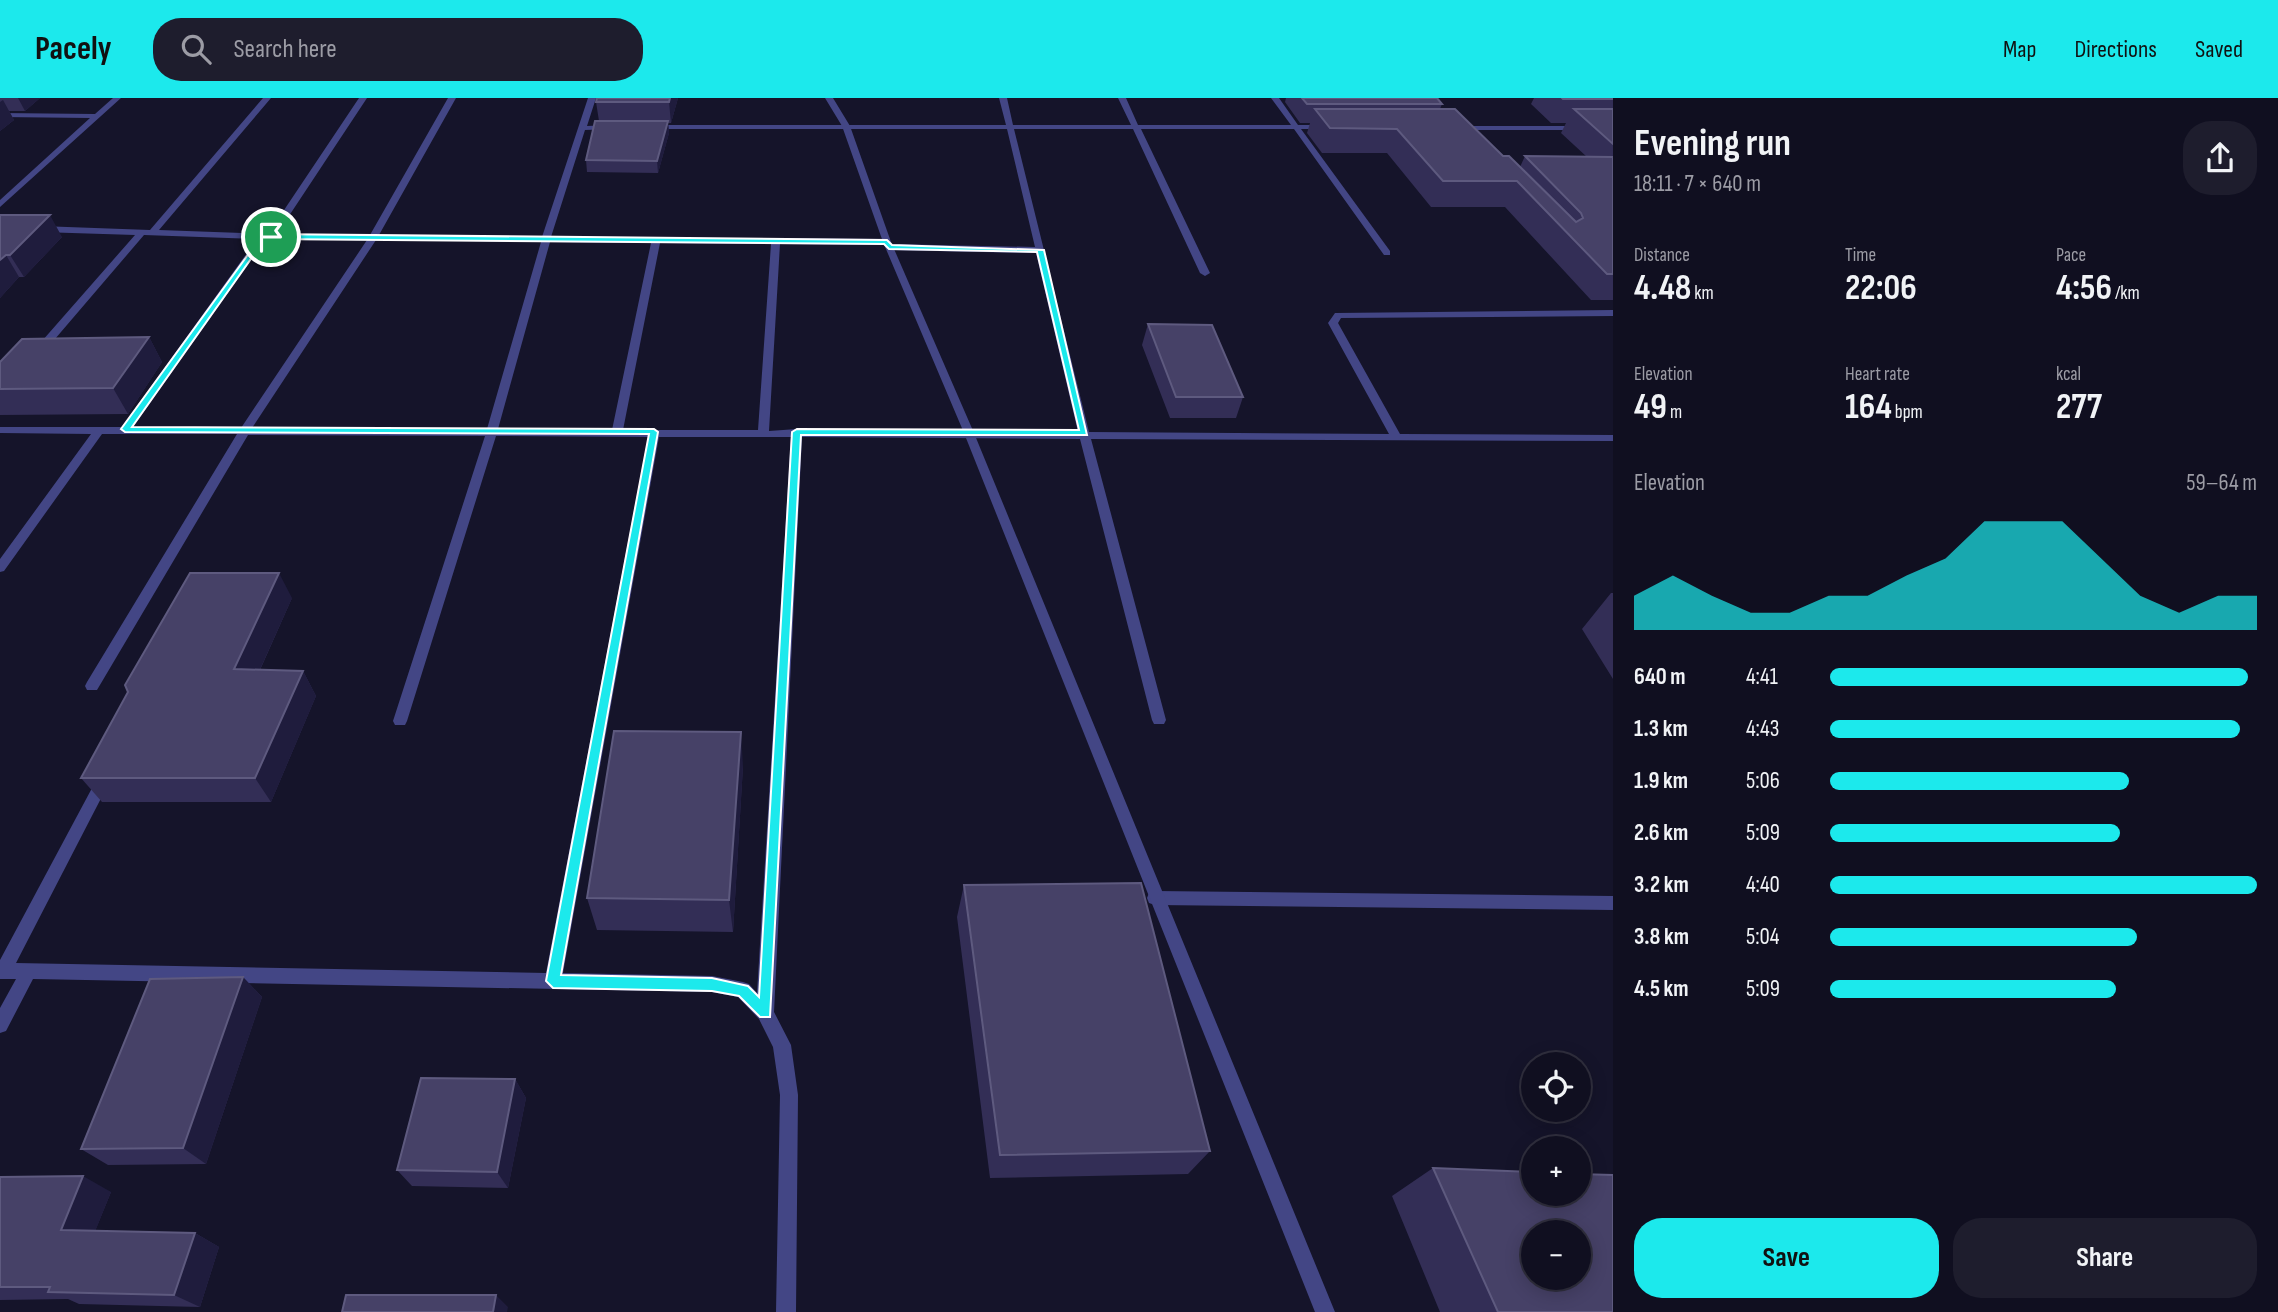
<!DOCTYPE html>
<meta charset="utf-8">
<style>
:root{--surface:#100f20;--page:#1e1d2d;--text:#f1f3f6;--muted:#9c9ca5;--line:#302f3e;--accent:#1ce9ec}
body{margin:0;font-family:"Sofia Sans Condensed",sans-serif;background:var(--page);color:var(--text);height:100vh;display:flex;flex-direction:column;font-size:26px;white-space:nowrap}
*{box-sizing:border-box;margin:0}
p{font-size:23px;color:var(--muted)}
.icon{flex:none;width:38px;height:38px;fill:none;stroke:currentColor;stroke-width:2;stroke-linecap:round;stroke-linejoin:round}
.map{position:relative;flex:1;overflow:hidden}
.details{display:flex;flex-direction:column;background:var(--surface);width:665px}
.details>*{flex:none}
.controls{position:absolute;left:1521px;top:954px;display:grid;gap:14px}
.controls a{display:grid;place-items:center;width:70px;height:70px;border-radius:50%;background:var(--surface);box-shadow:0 4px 18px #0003,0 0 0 2px var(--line);font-size:35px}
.pin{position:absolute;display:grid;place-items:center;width:60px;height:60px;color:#fff;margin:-30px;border:4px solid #fff;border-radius:50%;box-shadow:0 2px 7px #0007}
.round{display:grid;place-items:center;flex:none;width:74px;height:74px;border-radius:28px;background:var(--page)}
.overview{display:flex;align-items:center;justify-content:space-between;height:119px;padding:0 21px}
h1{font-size:38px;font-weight:700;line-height:52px}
.stats{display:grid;grid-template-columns:repeat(3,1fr);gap:10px;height:119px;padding:7px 21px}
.stats div{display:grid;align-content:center}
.stats b{font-size:35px;font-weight:700}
.stats small{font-size:19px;font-weight:400}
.stats p{font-size:19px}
.chart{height:196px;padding:14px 21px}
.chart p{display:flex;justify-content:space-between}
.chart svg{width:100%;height:126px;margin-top:7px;fill:var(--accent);opacity:.7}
.action{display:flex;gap:14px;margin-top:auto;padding:14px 21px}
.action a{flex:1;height:80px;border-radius:28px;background:var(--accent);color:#111;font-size:28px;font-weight:700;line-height:80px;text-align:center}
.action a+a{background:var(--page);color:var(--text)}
ul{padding:0 21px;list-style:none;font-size:23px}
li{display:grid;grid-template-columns:112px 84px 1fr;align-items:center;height:52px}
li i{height:18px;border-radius:9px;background:var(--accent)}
header{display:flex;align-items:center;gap:42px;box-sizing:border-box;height:98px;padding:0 35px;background:var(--accent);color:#111}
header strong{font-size:33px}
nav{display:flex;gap:38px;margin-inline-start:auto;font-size:24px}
.search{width:490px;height:63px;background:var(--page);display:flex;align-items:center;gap:18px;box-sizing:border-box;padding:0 24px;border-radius:28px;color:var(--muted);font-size:26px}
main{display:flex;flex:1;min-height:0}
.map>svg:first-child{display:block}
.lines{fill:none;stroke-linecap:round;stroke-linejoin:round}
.service{fill:#434685;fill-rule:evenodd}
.minor{fill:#434685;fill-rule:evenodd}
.tertiary{fill:#434685;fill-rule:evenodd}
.wall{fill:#332e56}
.shaded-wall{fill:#1f1c3d}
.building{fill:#464167;stroke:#5e5a7f;stroke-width:2;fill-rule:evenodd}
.route{fill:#1ce9ec;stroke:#fff;stroke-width:2;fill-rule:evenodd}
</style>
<header>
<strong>Pacely</strong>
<div class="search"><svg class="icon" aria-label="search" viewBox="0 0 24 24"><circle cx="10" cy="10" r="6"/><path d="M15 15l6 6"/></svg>Search here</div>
<nav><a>Map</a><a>Directions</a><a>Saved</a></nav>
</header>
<main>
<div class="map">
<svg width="1613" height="1214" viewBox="0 0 1613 1214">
<rect width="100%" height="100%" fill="#15142a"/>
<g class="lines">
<path class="service" d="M1155,793L1613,798V812L1155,807L1149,805L1147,800L1149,795Z"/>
<path class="minor" d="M113,0H121L0,109V102L90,20L0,19V15L95,16Z
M263,0H271L159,132L268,136L359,0H367L277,136L370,137L448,0H456L379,137L542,139L588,0H596L587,28L612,27L616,29L612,31L585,32L551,139L887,141L891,144L887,147L780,146L769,333L797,331L802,333L1078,334L1036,155L889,152L885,149L889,146L1035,149L1007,31H650L646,29L650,27H1006L999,0H1007L1013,27H1131L1118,0H1126L1138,27H1291L1271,0H1279L1298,27H1329L1330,29L1326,31H1301L1390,153V157H1384L1294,31H1141L1210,175L1205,178L1200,175L1133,31H1014L1089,334L1389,336L1328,225L1335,215L1613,212V218L1341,220L1338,225L1400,336L1613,337V343L1091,341L1166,622L1164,626H1154L1152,622L1080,341L802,339L774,914L791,947L798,997L796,1214H776L780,997L773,949L759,921L738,899L712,894L33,881L6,933L0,935V910L16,881H0V862L99,677L104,675L109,677L111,681L16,865L546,875L648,339L496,338L407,623L405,627H395L393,623L485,338L248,337L97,592H87L85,588L87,584L237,336H102L4,473L0,474V461L91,336L0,335V329H122L257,141L144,137L43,255H35V251L135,137L40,134L36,131L40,128L150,132ZM266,141L367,142L241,330L133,329ZM376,142L541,144L487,331L252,330ZM550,144L651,145L612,332L498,331ZM660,145L771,146L758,332H623ZM659,339H791L757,895L749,886L743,884L712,878L563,875Z
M1455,28H1613V32H1452L1451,30Z"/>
<path class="tertiary" d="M825,0H833L850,28L891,144L974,335L1335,1214H1315L964,335L883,144L842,28Z"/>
</g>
<path class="wall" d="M0,0H40L25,13H9L14,22L0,33Z
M597,0H678L671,25H668L669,35L658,75L587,74L586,62L599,23L596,4Z
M1286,0H1437L1442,6L1440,11L1503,58L1520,69L1525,58L1587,59L1561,35L1566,25H1551L1531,6L1534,0H1613V202H1591L1505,109H1431L1387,55H1322L1307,35L1310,25H1300L1285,4Z
M0,117L62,139L24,179H19L0,200Z
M1148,226L1243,299L1236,320H1170L1142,247Z
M149,239L162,264L128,316L0,317V264Z
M1611,495H1613V581L1582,531Z
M292,500L260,572L303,573L316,598L271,704H102L81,680Z
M743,668L733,834L597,832L587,800Z
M964,787L1210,1053L1188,1076L990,1080L957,819Z
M243,879L262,899L206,1066L108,1067L81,1051Z
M515,981L526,1000L508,1090L412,1088L397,1072Z
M1433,1070L1613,1214H1440L1392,1098Z
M0,1079L111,1094L95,1133L195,1135L219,1149L200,1209L79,1206L68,1201L0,1202Z"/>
<path class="shaded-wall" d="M18,0H40L25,13Z
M670,0H678L671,25L669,4Z
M3,2L14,22L0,33V4Z
M668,23L669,35L658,75L657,63Z
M50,117L62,139L24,179L10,157Z
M6,157L19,179L0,200V162Z
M149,239L162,264L128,316L113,290Z
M279,475L292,500L249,596L234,571Z
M303,573L316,598L271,704L255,680Z
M741,634L743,668L733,834L729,802Z
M243,879L262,899L206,1066L183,1050Z
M515,981L526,1000L508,1090L497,1074Z
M83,1078L111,1094L90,1146L61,1132Z
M195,1135L219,1149L200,1209L174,1197Z
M496,1197L508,1209L507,1214H493Z"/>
<path class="building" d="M597,0H670L669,4H596Z
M1302,0H1437L1442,6H1307Z
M1562,0H1613V1H1563Z
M1315,11H1455L1503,58H1509L1576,124L1583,120L1581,115L1525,58L1613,59V176H1607L1517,83H1443L1397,31L1330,30Z
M1574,11H1613V46Z
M595,23H668L657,63L586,62Z
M0,117H50L10,157H6L0,162Z
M1148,226L1212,227L1243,299H1176Z
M149,239L113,290L0,291V264L22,241Z
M190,475H279L234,571L303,573L255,680H81L128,594L125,587Z
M614,633L741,634L729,802L587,800Z
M1141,785L1210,1053L1000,1057L964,787Z
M243,879L183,1050L81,1051L150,881Z
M421,980L515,981L497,1074L397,1072Z
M1433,1070L1533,1074V1096H1578V1076L1613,1077V1214H1498ZM1533,1134H1578V1180H1533Z
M83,1078L61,1132L195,1135L174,1197L48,1194L50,1189H0V1079Z
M346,1197H496L493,1214H342Z"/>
<path class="route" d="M263,136L887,142L892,147L1044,152L1087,337H801L770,919H760L739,898L712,893L553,890L546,883L649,336L125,334L121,331ZM265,141L884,146L889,151L1037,154L1079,332L797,331L792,334L759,899L748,888L712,880L561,877L658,334L654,331L132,329Z"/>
</svg>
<div class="controls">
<a><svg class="icon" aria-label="locate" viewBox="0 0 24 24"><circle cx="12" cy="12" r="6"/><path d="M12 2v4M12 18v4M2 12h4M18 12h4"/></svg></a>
<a>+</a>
<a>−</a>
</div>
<div class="pin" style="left:271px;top:139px;background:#1e9e55"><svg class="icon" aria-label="arrive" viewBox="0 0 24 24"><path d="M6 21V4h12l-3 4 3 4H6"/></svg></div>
</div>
<section class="details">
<div class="overview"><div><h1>Evening run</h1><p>18:11 · 7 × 640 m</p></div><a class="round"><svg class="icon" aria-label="share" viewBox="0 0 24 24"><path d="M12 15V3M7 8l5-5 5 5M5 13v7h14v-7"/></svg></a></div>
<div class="stats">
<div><p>Distance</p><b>4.48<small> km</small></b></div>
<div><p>Time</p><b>22:06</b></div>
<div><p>Pace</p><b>4:56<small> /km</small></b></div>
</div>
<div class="stats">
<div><p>Elevation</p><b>49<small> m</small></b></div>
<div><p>Heart rate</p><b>164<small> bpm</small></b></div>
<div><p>kcal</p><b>277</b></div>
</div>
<div class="chart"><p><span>Elevation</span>59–64 m</p>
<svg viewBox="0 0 160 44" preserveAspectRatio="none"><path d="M0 44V32L10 25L20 32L30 38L40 38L50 32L60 32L70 25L80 19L90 6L100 6L110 6L120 19L130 32L140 38L150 32L160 32V44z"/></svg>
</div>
<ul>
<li><b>640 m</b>4:41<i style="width:98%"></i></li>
<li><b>1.3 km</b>4:43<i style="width:96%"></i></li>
<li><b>1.9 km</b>5:06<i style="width:70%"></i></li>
<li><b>2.6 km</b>5:09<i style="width:68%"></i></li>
<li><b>3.2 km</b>4:40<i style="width:100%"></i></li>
<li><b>3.8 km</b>5:04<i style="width:72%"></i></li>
<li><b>4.5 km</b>5:09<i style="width:67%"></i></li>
</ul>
<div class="action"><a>Save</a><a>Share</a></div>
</section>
</main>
